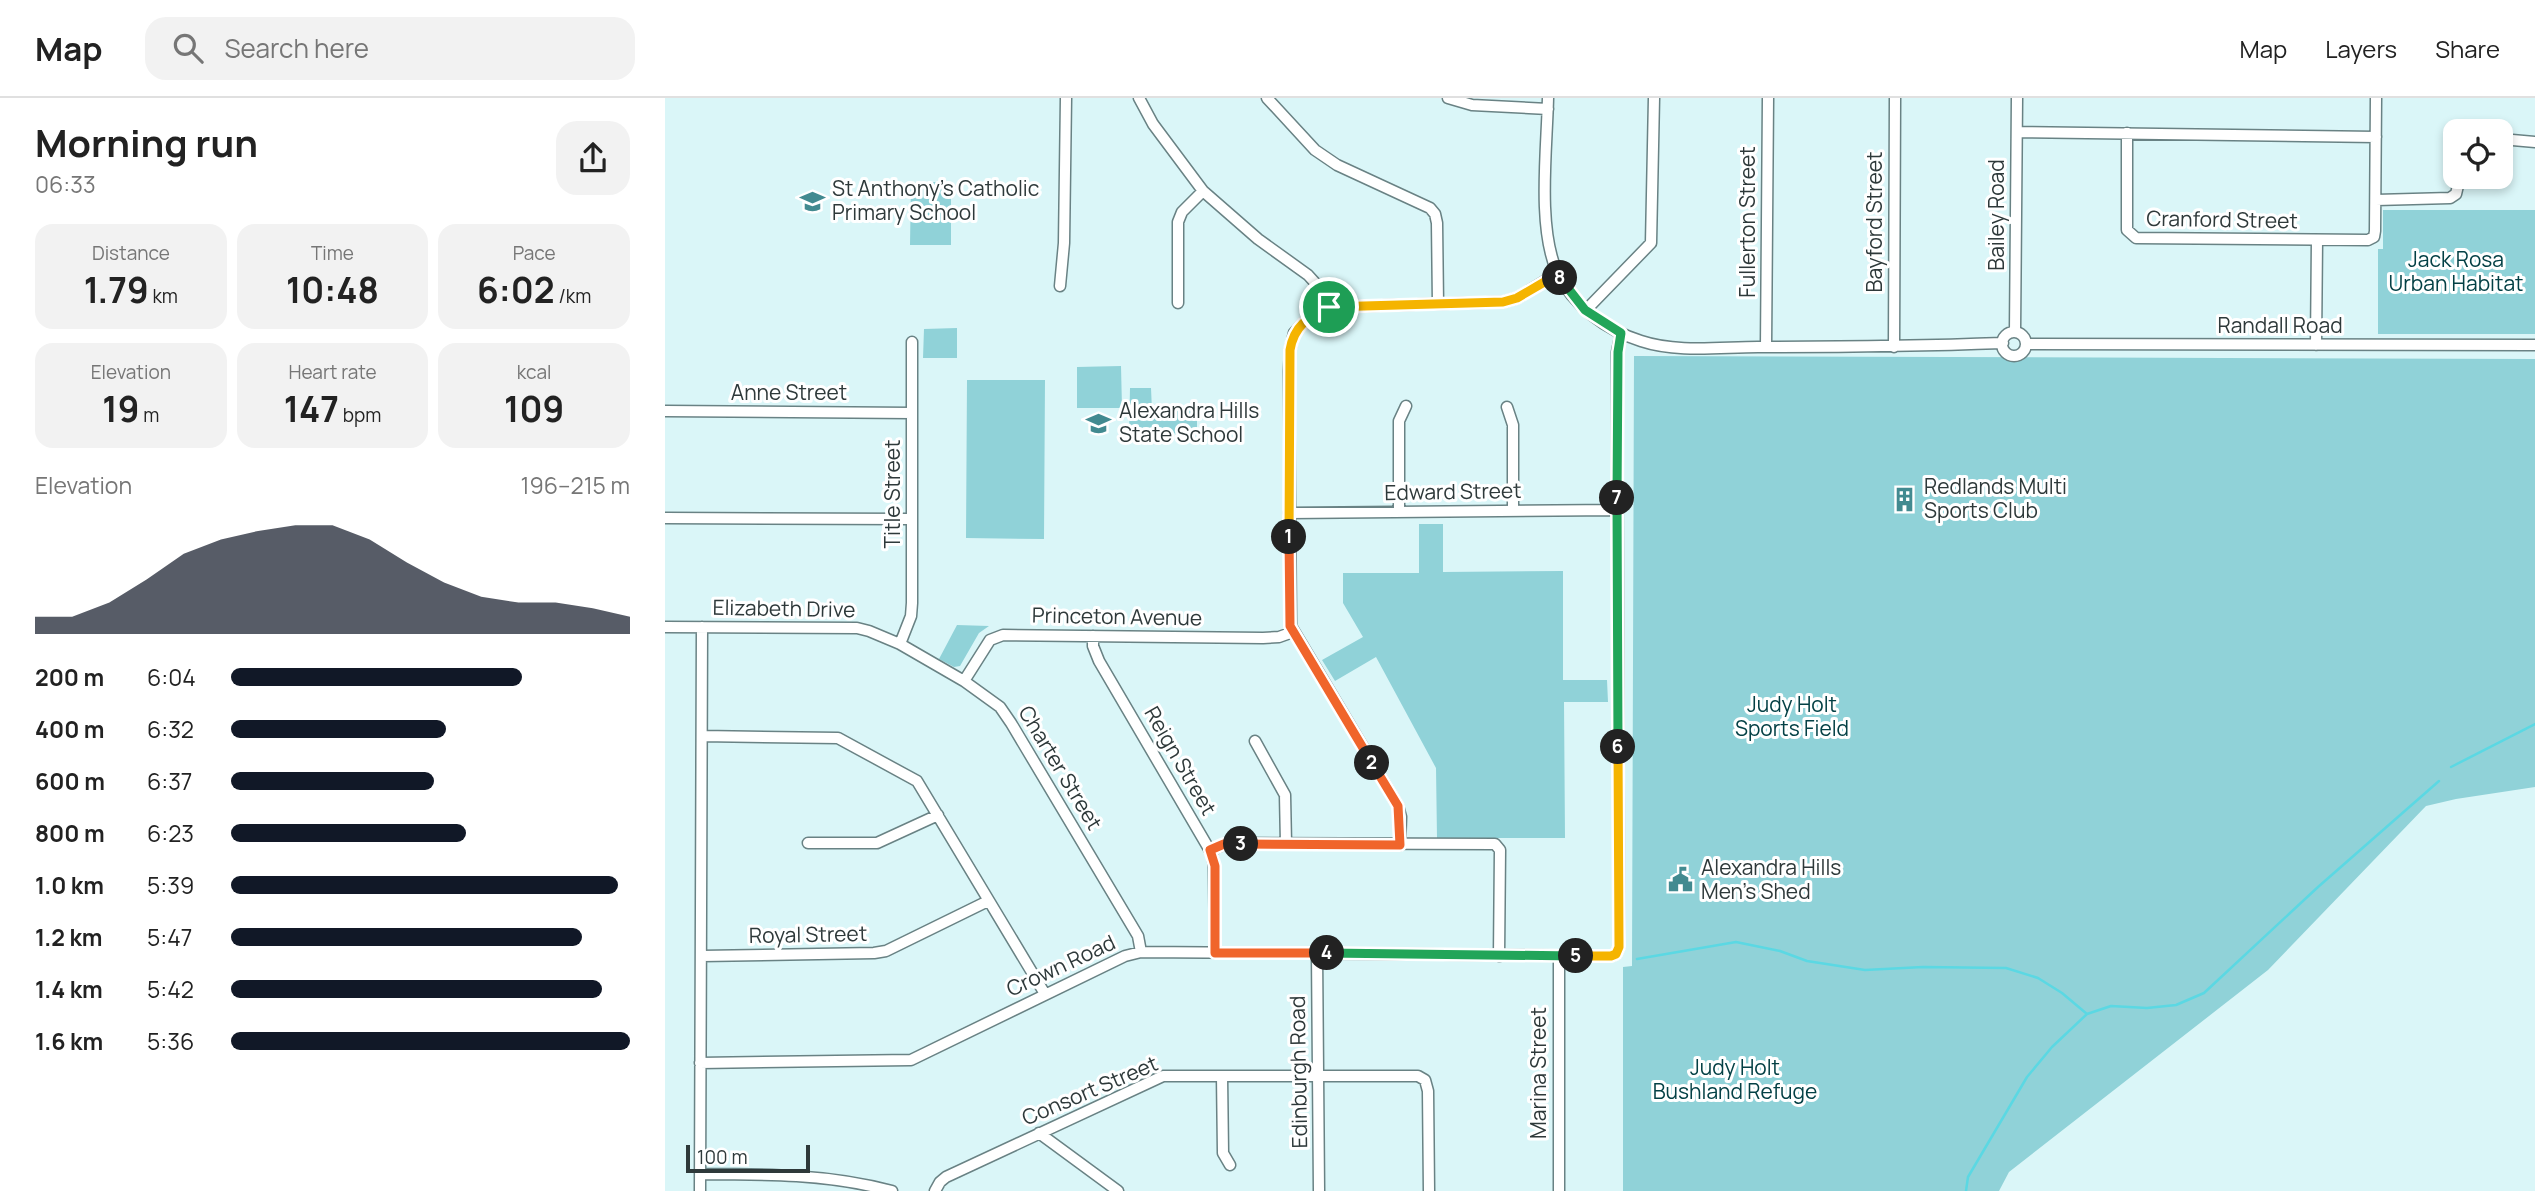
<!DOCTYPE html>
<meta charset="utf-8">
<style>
:root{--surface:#fff;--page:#f2f2f2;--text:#222;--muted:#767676;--line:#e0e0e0;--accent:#111827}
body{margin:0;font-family:Manrope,sans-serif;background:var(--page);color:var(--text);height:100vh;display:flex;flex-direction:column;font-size:26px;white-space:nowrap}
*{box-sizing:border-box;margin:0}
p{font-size:23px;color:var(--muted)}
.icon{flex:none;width:38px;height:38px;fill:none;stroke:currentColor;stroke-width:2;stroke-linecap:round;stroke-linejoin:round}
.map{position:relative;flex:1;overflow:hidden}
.details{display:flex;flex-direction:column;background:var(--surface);width:665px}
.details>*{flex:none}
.tools{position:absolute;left:1778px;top:21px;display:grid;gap:14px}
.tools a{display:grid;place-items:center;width:70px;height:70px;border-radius:14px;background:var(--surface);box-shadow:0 4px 10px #0003;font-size:35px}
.scale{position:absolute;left:21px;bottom:18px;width:124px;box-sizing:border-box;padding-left:7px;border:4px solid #2e393a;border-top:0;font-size:19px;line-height:24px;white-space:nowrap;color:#2e393a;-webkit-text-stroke:5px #fff;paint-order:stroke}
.pin{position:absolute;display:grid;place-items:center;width:60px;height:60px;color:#fff;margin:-30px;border:4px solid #fff;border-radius:50%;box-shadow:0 2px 7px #0007}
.km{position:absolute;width:35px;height:35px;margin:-18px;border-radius:50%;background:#222;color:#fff;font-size:19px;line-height:35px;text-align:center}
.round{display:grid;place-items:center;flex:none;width:74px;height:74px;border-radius:21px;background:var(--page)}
.overview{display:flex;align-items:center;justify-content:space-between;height:119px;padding:0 35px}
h1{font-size:38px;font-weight:700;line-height:52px}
.stats{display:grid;grid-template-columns:repeat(3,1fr);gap:10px;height:119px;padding:7px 35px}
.stats div{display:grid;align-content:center;border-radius:18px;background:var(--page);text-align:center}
.stats b{font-size:35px;font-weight:700}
.stats small{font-size:19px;font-weight:400}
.stats p{font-size:19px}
.chart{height:196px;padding:14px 35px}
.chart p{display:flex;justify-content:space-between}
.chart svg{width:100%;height:126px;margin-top:7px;fill:var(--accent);opacity:.7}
ul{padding:0 35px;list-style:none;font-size:23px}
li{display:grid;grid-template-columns:112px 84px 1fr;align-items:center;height:52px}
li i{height:18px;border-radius:9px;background:var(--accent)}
header{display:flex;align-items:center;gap:42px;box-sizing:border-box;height:98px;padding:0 35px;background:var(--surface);border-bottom:2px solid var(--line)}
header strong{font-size:33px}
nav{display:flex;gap:38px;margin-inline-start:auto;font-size:24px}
.search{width:490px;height:63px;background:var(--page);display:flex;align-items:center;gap:18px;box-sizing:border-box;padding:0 24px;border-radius:21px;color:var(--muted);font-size:26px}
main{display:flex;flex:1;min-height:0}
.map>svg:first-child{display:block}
.green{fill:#90d2d8}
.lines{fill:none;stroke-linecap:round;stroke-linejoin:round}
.stream{stroke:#5bd8e3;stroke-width:2.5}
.minor-casing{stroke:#698284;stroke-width:13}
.minor{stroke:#fff;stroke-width:10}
.split-1-casing{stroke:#fff;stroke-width:14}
.split-2-casing{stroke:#fff;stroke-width:14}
.split-3-casing{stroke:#fff;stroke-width:14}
.split-4-casing{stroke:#fff;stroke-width:14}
.split-5-casing{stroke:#fff;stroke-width:14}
.split-6-casing{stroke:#fff;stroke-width:14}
.split-7-casing{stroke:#fff;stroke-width:14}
.split-8-casing{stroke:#fff;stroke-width:14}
.split-9-casing{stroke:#fff;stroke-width:14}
.split-1{stroke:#f5b400;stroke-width:9}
.split-2{stroke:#f0652b;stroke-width:9}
.split-3{stroke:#f0652b;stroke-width:9}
.split-4{stroke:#f0652b;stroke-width:9}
.split-5{stroke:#22a559;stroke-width:9}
.split-6{stroke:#f5b400;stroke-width:9}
.split-7{stroke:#22a559;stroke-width:9}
.split-8{stroke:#22a559;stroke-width:9}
.split-9{stroke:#f5b400;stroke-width:9}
.labels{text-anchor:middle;stroke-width:6;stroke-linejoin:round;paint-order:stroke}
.poi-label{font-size:21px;fill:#2e393a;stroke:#fff;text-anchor:start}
.street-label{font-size:21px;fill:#2e393a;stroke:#fff}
.park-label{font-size:21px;fill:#034045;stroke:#fff}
</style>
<header>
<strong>Map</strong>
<div class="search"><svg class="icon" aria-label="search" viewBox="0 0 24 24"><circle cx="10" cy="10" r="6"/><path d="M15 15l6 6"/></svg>Search here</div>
<nav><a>Map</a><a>Layers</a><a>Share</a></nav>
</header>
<main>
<section class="details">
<div class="overview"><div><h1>Morning run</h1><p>06:33</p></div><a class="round"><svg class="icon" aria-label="share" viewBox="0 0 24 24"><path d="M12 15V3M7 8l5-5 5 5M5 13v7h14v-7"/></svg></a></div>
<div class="stats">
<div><p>Distance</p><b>1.79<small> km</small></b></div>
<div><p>Time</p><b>10:48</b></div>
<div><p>Pace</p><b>6:02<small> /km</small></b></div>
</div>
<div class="stats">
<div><p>Elevation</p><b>19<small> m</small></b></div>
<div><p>Heart rate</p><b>147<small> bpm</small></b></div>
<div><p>kcal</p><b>109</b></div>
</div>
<div class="chart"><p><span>Elevation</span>196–215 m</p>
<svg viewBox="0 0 160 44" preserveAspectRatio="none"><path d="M0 44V38L10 38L20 33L30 25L40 16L50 11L60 8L70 6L80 6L90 11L100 19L110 26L120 31L130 33L140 33L150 35L160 38V44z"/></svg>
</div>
<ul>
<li><b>200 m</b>6:04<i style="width:73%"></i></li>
<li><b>400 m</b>6:32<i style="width:54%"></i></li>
<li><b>600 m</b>6:37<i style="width:51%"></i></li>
<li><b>800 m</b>6:23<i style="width:59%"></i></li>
<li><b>1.0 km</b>5:39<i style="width:97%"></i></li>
<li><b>1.2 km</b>5:47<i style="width:88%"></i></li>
<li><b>1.4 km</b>5:42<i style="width:93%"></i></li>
<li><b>1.6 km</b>5:36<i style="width:100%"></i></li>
</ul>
</section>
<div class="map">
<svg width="1870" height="1093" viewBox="0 0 1870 1093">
<rect width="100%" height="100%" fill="#daf6f8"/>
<path class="green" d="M246,84H286V147H245Z
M1718,112H1870V236H1713V151H1718Z
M292,230V260H258L259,231Z
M969,258L1870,261V689L1791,701L1761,708L1603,872L1344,1074L1334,1093H958V869L967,868Z
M456,268L457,310H412V269Z
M302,282H380L379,441L301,440Z
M465,290H486L487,313L532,312V335L464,336Z
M754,426H778V474L898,473V582H942L943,604H899L900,740H772L771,670L711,559L670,583L657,562L698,539L678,505V475H754Z
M292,527L324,528L314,535L295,568L289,569L274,561Z"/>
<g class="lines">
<path class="stream" d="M1786,669L1870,626
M972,861L1071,844L1115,853L1142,863L1200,872L1258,869L1341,870L1373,880L1397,895L1422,916
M1301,1093L1303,1079L1362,979L1387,949L1422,916L1446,908L1482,910L1511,907L1539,895L1653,789L1774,683"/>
<defs>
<path id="minor" d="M474,0L488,26L538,93L593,141L643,177L653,188L664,209
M602,0L650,52L672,67L765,110L770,116L772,125L773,206
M783,0L807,7L883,11
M883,0C882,51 872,128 892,174C908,208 941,232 976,243C1012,255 1055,249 1093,249C1174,249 1256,248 1338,245
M1352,34L1711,39
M1462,35V132L1471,140L1703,142L1709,139L1710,133L1711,0
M1836,41L1870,44
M1711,102L1785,100L1791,96L1795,79
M395,188L399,145L401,0
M513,205V124L517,114L538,93
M921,212L986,145L989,0
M1350,234L1352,0
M1337 246a12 12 0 1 1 24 0a12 12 0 1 1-24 0Z
M1361,246L1870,247
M1651,247L1652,142
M1101,249L1103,0
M1229,249L1230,0
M842,309L848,327V412
M0,313L247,315
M734,413V323L741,308
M624,415L952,412
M0,420L246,421
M0,529L192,530L204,533L235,546L299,583L335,609L346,625L473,838L476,854
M428,538V548L434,563L547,756L549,768L550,855
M235,546L246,518L247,505V244
M299,583L325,542L338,537L598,540L614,539L628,534
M37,638L173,640L252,683L380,896
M590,643L620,697L621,746
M143,745H212L273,717
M735,747L736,719L733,708L626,528L624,273L625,252L629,235L642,221L664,209L838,204L852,200L893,175
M545,752L564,745L830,746L835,752L834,858
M652,855L654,1093
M37,858L209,855L221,853L323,803
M35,965L246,962L460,858L476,854L946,858L951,856L954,849V821L952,254L956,235
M557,978L558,1055L565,1067
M374,1035L453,1093
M35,1076C100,1076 164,1076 227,1093
M35,1093L37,529
M270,1093L275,1084L281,1079L498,978H753L760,982L763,993L764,1093
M894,1093V858"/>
</defs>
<use href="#minor" class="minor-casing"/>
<use href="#minor" class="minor"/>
</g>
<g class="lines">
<defs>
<path id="split-1" d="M624,439L625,252C629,228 643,219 664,209"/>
<path id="split-2" d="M624,439L625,528L707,665"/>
<path id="split-3" d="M576,746L735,747L733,708L707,665"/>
<path id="split-4" d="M576,746H559L545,752L550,768V855H662"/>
<path id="split-5" d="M662,855L911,858"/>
<path id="split-6" d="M911,858H946L951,856L954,849L953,649"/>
<path id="split-7" d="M952,400L953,649"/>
<path id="split-8" d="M895,180L920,212L956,235L953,254L952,400"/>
<path id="split-9" d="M664,209L838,204L852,200L893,176L895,180"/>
</defs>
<use href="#split-1" class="split-1-casing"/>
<use href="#split-2" class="split-2-casing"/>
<use href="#split-3" class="split-3-casing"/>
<use href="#split-4" class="split-4-casing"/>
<use href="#split-5" class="split-5-casing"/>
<use href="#split-6" class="split-6-casing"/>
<use href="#split-7" class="split-7-casing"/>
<use href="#split-8" class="split-8-casing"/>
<use href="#split-9" class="split-9-casing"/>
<use href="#split-1" class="split-1"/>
<use href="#split-2" class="split-2"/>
<use href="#split-3" class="split-3"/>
<use href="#split-4" class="split-4"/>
<use href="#split-5" class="split-5"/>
<use href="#split-6" class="split-6"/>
<use href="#split-7" class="split-7"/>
<use href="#split-8" class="split-8"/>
<use href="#split-9" class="split-9"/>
</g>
<defs>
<symbol id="school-bare" viewBox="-9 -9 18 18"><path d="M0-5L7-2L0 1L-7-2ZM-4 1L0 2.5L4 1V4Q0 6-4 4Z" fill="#428a90" stroke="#fff" stroke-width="2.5" paint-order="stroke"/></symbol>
<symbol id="building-bare" viewBox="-9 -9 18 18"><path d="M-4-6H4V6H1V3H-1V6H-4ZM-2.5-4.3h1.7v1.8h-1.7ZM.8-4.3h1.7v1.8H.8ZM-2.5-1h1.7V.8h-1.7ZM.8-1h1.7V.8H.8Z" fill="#428a90" stroke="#fff" stroke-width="2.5" paint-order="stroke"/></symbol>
<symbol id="civic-bare" viewBox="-9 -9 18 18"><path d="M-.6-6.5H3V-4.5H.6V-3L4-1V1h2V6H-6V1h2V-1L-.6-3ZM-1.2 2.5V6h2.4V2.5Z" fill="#428a90" stroke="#fff" stroke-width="2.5" paint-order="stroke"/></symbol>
</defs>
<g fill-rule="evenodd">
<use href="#school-bare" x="130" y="86" width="35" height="35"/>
<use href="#school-bare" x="416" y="308" width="35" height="35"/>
<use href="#building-bare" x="1222" y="384" width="35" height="35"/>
<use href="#civic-bare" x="998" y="764" width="35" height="35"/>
</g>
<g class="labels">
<g class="poi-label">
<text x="167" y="98">St Anthony's Catholic<tspan x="167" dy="24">Primary School</tspan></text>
<text x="454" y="320">Alexandra Hills<tspan x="454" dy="24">State School</tspan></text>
<text x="1259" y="396">Redlands Multi<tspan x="1259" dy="24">Sports Club</tspan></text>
<text x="1036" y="777">Alexandra Hills<tspan x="1036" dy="24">Men's Shed</tspan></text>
</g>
<g class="street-label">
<text transform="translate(1332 117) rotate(-90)" y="7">Bailey Road</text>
<text transform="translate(1557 122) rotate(1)" y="7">Cranford Street</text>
<text transform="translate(1083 124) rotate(-90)" y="7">Fullerton Street</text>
<text transform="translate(1210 124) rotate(-90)" y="7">Bayford Street</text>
<text x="1615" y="235">Randall Road</text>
<text x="124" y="302">Anne Street</text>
<text transform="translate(788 394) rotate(-1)" y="7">Edward Street</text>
<text transform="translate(228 396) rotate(-90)" y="7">Title Street</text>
<text transform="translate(119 511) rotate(1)" y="7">Elizabeth Drive</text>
<text transform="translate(452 519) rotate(1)" y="7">Princeton Avenue</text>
<text transform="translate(515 663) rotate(60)" y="7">Reign Street</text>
<text transform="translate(395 670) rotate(59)" y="7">Charter Street</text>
<text transform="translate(143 837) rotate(-1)" y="7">Royal Street</text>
<text transform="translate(396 868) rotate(-25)" y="7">Crown Road</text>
<text transform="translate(634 974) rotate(-91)" y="7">Edinburgh Road</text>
<text transform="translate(874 975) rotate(-90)" y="7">Marina Street</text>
<text transform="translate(425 993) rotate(-23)" y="7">Consort Street</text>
</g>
<g class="park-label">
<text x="1791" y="169">Jack Rosa<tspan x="1791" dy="24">Urban Habitat</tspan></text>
<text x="1127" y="614">Judy Holt<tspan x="1127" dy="24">Sports Field</tspan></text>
<text x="1070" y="977">Judy Holt<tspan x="1070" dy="24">Bushland Refuge</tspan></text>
</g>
</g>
</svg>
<div class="tools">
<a><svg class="icon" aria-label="locate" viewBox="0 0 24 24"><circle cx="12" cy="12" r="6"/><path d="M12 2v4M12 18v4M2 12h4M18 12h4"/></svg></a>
</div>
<div class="scale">100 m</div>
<div class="pin" style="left:664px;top:209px;background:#1e9e55"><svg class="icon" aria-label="arrive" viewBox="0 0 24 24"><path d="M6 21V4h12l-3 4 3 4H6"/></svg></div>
<b class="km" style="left:624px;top:439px">1</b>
<b class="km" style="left:707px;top:665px">2</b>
<b class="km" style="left:576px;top:746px">3</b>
<b class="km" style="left:662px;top:855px">4</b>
<b class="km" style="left:911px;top:858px">5</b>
<b class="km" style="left:953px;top:649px">6</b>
<b class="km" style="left:952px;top:400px">7</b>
<b class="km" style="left:895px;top:180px">8</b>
</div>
</main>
